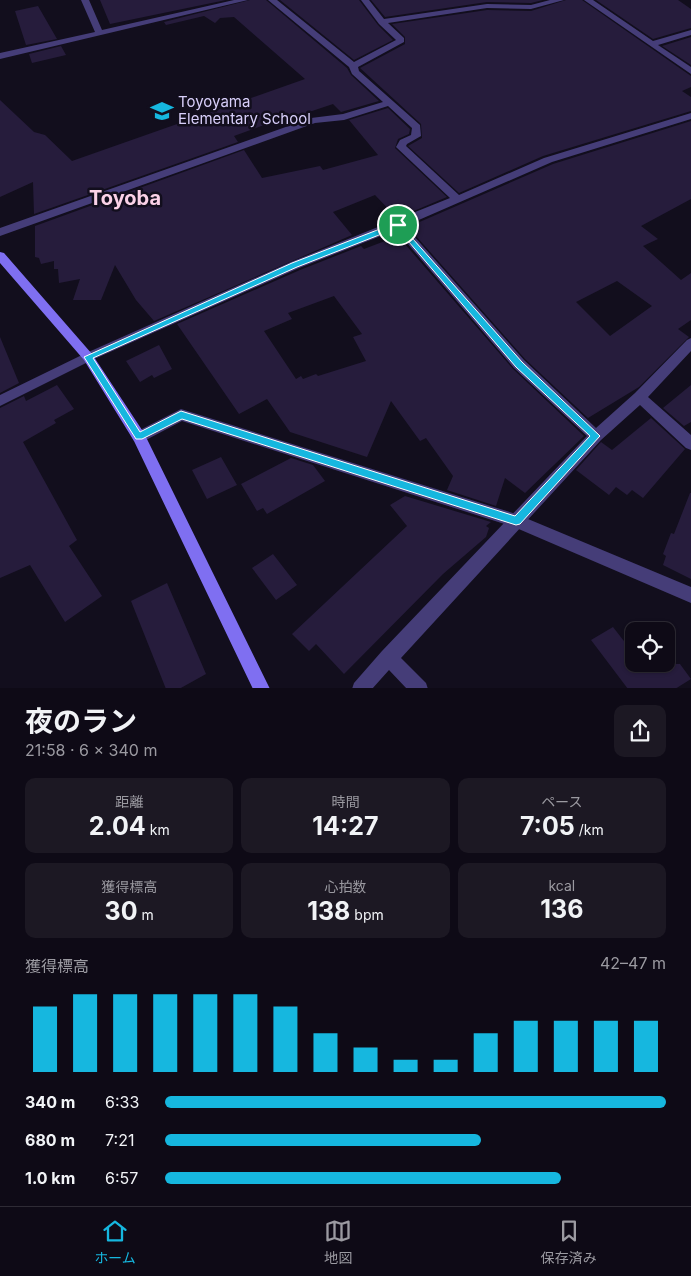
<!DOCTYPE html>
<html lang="ja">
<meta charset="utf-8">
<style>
:root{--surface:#0e0a16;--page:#1c1823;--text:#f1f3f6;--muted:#9b9aa1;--line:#2e2b35;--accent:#16b7df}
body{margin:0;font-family:Inter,"Noto Sans JP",sans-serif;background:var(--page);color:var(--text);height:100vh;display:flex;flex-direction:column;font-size:19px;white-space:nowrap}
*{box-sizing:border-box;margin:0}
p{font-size:16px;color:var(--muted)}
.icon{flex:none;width:28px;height:28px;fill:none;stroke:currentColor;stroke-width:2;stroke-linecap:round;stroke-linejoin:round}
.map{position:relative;height:688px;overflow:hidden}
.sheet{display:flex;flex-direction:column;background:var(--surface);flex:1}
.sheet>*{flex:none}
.buttons{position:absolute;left:625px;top:622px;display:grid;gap:10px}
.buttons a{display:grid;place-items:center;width:50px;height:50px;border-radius:10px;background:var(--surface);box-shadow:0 1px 4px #0004,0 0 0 1px var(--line);font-size:25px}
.pin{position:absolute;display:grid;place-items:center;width:42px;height:42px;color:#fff;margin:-21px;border:2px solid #fff;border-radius:50%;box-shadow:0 1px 5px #0007}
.round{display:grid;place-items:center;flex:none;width:52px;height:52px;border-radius:10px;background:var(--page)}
.headline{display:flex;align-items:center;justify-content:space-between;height:85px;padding:0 25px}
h1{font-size:28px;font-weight:700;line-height:38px}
.stats{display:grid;grid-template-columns:repeat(3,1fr);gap:8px;height:85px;padding:5px 25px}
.stats div{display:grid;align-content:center;border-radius:10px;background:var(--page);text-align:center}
.stats b{font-size:25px;font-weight:700}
.stats small{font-size:14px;font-weight:400}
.stats p{font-size:14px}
.chart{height:140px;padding:10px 25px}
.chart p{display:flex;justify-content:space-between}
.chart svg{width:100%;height:90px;margin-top:5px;stroke:var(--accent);stroke-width:6}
ul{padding:0 25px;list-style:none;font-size:16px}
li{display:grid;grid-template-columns:80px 60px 1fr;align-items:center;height:38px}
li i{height:12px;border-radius:6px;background:var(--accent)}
.tabs{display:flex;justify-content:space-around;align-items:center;height:70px;border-top:1px solid var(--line);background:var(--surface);font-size:14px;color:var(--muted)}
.tabs a{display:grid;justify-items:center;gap:2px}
.tabs .on{color:var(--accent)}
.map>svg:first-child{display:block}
.building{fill:#261c3c;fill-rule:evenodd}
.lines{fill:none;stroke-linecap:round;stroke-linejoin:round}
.minor{fill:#453d78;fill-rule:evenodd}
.tertiary{fill:#453d78;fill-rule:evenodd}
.secondary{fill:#7f6ff1;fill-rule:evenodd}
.route{fill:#16b7df;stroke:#fff;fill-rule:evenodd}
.labels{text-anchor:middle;stroke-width:5;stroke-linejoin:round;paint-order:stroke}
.far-poi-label{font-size:15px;fill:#d8cffa;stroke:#120e1d;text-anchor:start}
.quarter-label{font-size:20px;font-weight:bold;fill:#fad1e7;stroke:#120e1d}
</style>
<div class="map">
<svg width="691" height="689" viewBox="0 0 691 689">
<rect width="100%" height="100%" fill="#120e1d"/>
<path class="building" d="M100,0H226L110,24Z
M250,0H266L347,68L351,75L379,101L341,112L333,104L273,124L272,122L234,136L238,142L34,214L33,182L0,197V100L34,132L45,135L72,161L305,79L234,17L220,18L215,23L204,16L166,25L164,22Z
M280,0H359L378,25L393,40L354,60Z
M371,0H543L531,3L487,2L385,17Z
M566,0H582L691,76V87L682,91L691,97V111L543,156L459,193L408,146L422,138L421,124L360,68L405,44V37L392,24L487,10L531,11Z
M596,0H678L691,9V28L653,39Z
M38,6L57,39L26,45L15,11Z
M691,37V65L662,46Z
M61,46L66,55L32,63L29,54Z
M388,108L410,129L409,134L398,139L395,148L447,197L397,218L375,195L333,212L352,235L154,321L136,300L115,265L101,300H73L80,279L59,283L58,269H54V261L41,264L39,258L35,257V226L244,150L262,178L320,166L323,170L378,155L349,120Z
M691,121V199L641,226L658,239L643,246L681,280L691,273V320L678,329L689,337L639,387L588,418L525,359L408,227L553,164ZM617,281L652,306L610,336L576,302Z
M398,236L513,369L584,436L525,493L505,478L496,506L447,490L453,476L426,438L420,441L391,401L367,457L290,432L267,399L239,414L177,324L300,270L361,246L364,249ZM334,296L362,334L353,337L366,361L318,376L316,374L303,379L301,376L296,379L264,331L292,319L288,313Z
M0,337L19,383L0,393Z
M159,345L172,369L154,378L152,375L140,382L126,361Z
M57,385L74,409L54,420L56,423L23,442L77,540L69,546L102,596L65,622L30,565L0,578V408L24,396L26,401Z
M691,385V422L684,426L663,408Z
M651,418L685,449L643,498L632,490L627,495L616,487L609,495L576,470L601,442L612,450Z
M221,457L237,485L207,499L192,470Z
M291,458L313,465L325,481L267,514L263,508L257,511L241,484Z
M690,493H691V579L663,565L666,556L663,554L671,533L674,534Z
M405,496L491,522L486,526L489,528L486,537L443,574L344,674L316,644L309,651L292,634L407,526L390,505Z
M273,554L297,585L276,600L252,568Z
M167,583L206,674L179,689H166L131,601Z
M613,627L634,654V664H680L691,679L675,689H628L591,640Z"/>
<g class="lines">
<path class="minor" d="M81,0H89L102,30L234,0H248L0,59V53L95,32Z
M268,0H277L354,62L396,40L379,24L361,0H369L384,19L487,4L531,5L550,0H564L531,9L487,8L388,23L404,38V42L358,67L359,71L420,125L421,136L407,144L406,146L459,195L544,158L691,113V119L552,162L405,226L524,360L596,428L635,393L687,340L691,338V351L648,397L691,435V450L686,448L640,405L601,440L401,658L426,683L428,689H407L389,670L372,689H352L354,683L382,651L587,436L514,368L396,230L299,268L92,360L0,406V395L84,354L291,262L450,198L396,147L400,140L411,135L412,128L388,106L344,120L315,123L0,236V228L311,118L343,114L383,102L352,74L349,67Z
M584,0H593L653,41L691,30V35L658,45L691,67V74Z"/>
<path class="tertiary" d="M181,409L516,514L691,587V603L514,527L182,421L144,441L139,443L134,441L132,437L134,433Z"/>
<path class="secondary" d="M0,252L4,253L92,354L144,433L270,689H253L134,441L84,360L0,263Z"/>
</g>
<path class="route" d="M398,222L522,362L600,436L520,524L516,525L182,419L142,439H136L84,357L292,263ZM397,228L516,367L590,436L515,516L181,411L140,432L93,358L297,267Z"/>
<defs>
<symbol id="school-bare" viewBox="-9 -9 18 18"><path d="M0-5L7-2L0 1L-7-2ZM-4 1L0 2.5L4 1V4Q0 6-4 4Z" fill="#16b7df" stroke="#120e1d" stroke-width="2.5" paint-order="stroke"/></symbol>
</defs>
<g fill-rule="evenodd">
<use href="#school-bare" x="146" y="95" width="32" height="32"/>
</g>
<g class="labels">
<g class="far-poi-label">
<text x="178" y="107">Toyoyama<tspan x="178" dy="17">Elementary School</tspan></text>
</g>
<g class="quarter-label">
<text x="125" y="205">Toyoba</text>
</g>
</g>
</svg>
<div class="buttons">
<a><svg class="icon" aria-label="locate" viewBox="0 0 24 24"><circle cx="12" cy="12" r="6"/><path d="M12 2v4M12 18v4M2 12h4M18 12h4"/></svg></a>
</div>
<div class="pin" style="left:398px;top:225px;background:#1e9e55"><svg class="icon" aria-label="arrive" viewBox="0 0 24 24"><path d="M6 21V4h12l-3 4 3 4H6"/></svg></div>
</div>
<section class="sheet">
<div class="headline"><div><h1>夜のラン</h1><p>21:58 · 6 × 340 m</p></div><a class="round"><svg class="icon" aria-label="share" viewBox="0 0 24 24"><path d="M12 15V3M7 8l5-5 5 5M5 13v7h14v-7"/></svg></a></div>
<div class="stats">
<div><p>距離</p><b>2.04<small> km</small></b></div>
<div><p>時間</p><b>14:27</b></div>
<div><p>ペース</p><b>7:05<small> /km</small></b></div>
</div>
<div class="stats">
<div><p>獲得標高</p><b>30<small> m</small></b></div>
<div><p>心拍数</p><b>138<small> bpm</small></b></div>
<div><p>kcal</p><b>136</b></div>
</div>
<div class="chart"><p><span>獲得標高</span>42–47 m</p>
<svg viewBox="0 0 160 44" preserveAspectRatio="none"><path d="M5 44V12M15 44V6M25 44V6M35 44V6M45 44V6M55 44V6M65 44V12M75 44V25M85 44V32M95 44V38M105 44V38M115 44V25M125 44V19M135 44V19M145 44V19M155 44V19"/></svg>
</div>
<ul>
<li><b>340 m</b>6:33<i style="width:100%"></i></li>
<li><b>680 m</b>7:21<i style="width:63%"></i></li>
<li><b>1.0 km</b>6:57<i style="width:79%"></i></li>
</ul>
</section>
<nav class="tabs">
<a class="on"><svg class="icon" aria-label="home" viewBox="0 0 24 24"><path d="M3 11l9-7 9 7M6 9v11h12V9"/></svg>ホーム</a>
<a><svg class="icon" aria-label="map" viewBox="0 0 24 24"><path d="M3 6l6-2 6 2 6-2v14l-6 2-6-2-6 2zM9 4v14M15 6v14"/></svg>地図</a>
<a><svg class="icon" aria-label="saved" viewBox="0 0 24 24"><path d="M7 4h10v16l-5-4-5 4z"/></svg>保存済み</a>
</nav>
